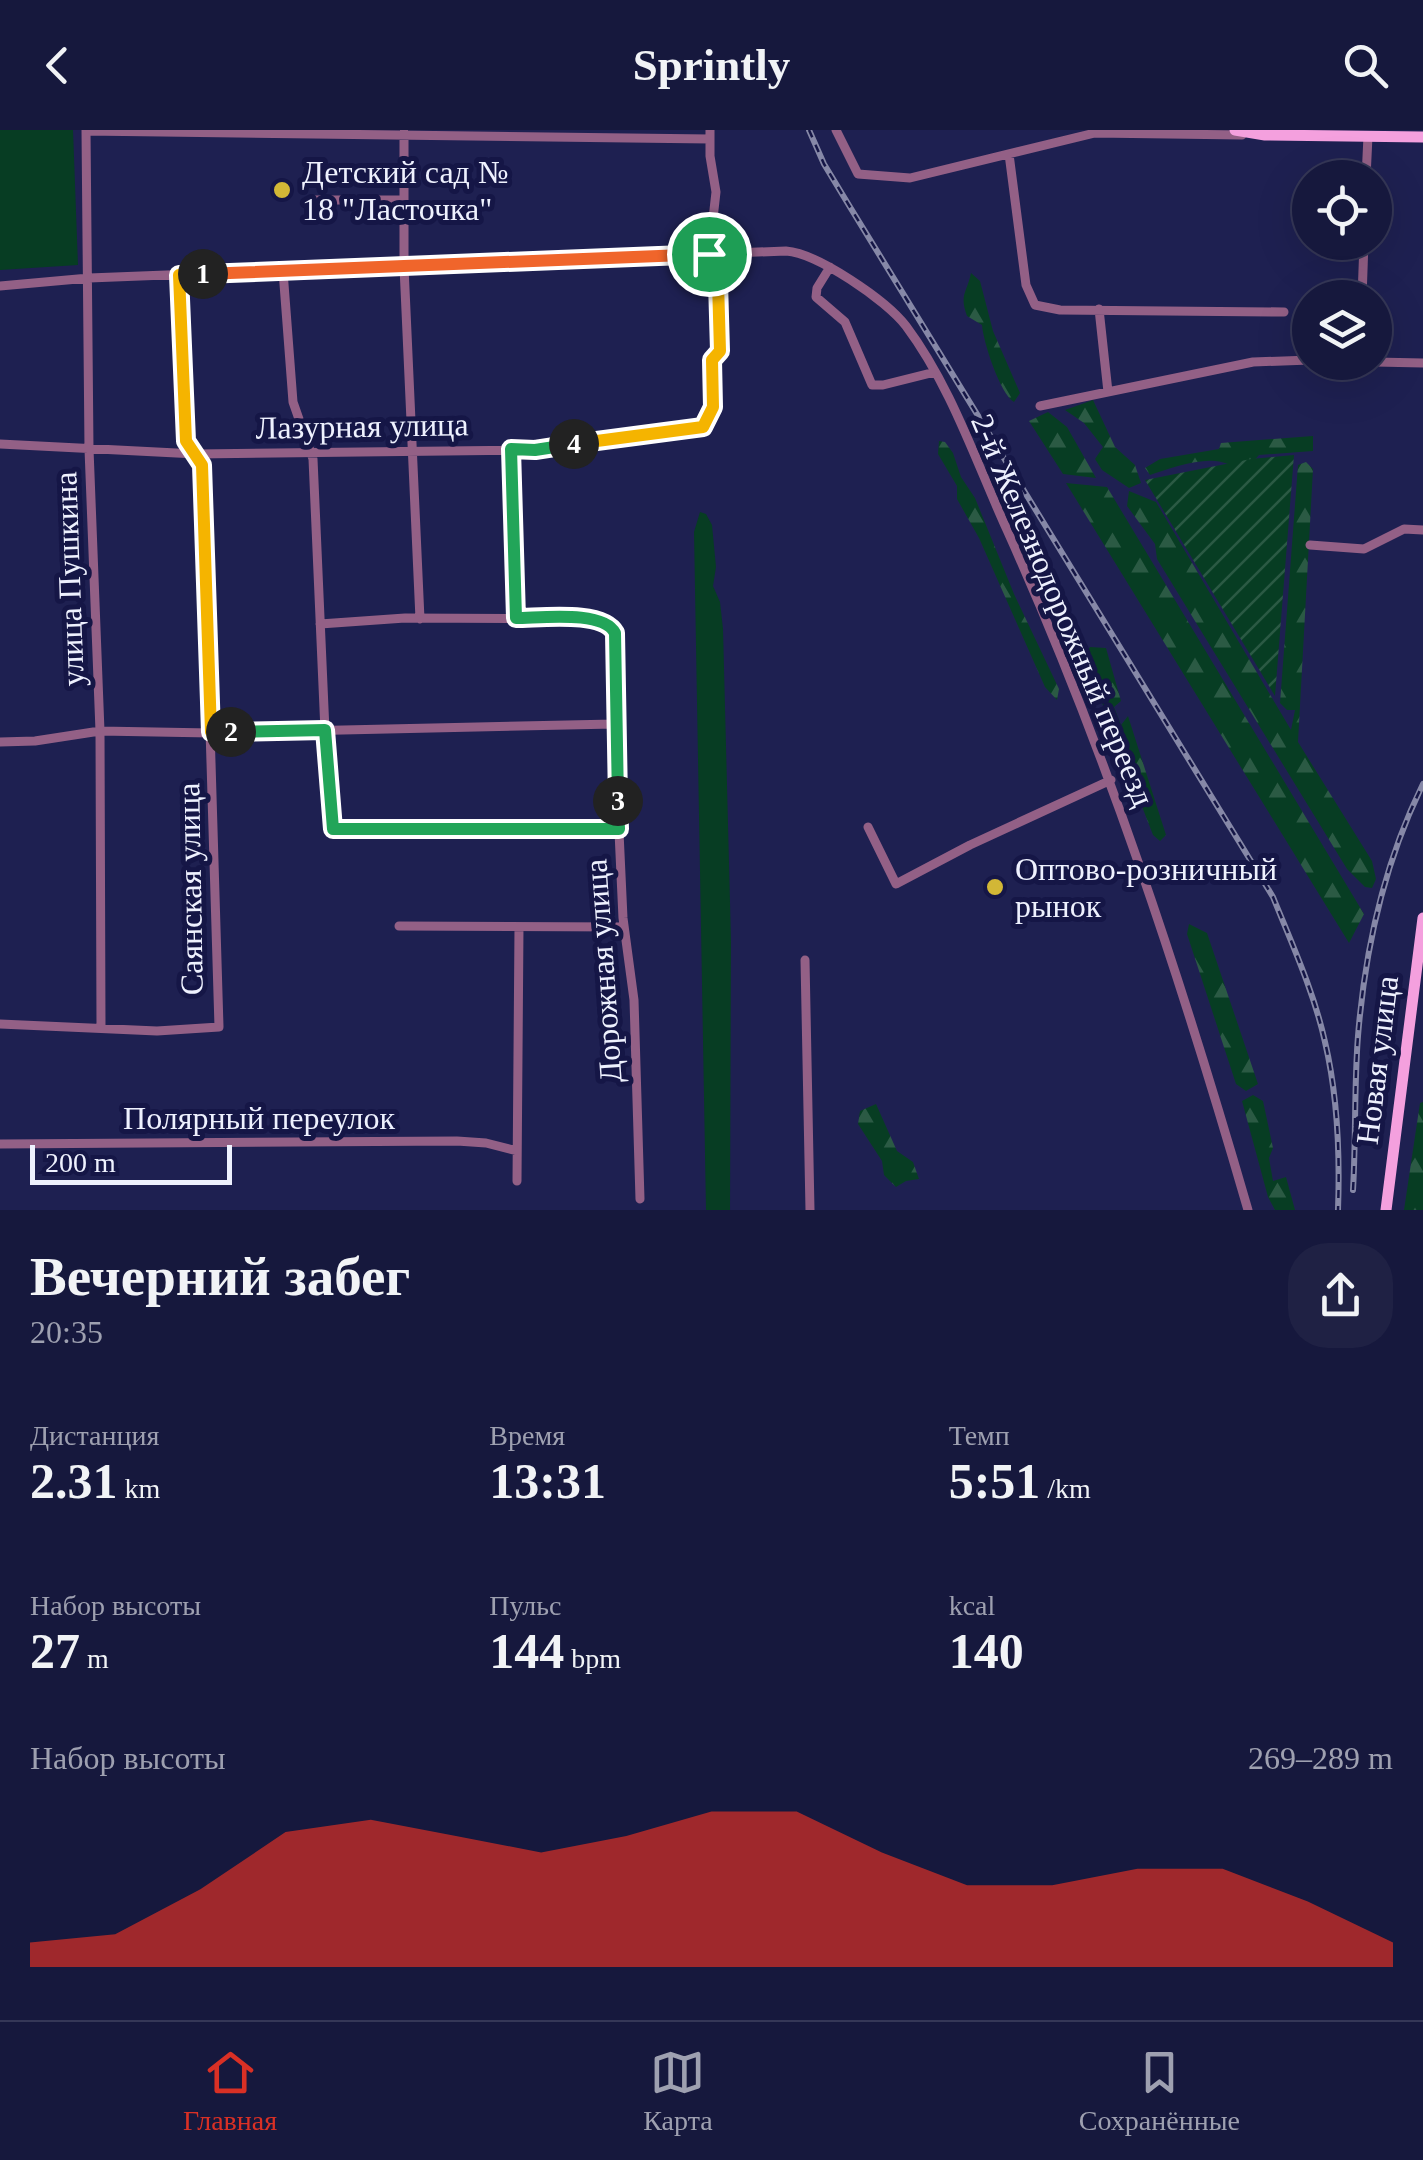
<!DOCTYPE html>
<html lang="ru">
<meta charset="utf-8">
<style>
:root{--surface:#16183d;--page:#1f2144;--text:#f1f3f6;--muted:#9ea0b0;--line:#353757;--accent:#d93025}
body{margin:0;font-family:Georgia,serif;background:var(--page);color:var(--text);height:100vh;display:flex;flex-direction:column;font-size:38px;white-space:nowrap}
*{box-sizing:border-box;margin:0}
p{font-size:32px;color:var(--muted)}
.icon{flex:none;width:55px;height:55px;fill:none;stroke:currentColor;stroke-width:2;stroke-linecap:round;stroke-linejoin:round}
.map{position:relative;height:1080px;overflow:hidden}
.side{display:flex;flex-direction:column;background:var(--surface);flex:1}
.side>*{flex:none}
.buttons{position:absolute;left:1292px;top:30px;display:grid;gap:20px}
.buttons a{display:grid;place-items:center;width:100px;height:100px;border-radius:50%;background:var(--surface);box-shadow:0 10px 40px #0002,0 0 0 2px var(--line);font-size:50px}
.scale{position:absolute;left:30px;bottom:25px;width:202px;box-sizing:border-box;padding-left:10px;border:5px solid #eef1fe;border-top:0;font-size:28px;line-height:35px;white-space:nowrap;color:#eef1fe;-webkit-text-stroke:8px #151646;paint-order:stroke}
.pin{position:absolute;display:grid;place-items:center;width:85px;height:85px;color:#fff;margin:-42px;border:5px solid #fff;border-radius:50%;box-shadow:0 2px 10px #0007}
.km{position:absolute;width:50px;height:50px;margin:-25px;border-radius:50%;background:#222;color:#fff;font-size:28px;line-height:50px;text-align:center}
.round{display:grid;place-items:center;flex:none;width:105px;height:105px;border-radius:40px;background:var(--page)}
.headline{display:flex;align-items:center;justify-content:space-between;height:170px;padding:0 30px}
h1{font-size:55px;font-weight:700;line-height:75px}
.stats{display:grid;grid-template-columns:repeat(3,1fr);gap:15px;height:170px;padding:10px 30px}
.stats div{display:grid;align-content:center}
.stats b{font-size:50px;font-weight:700}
.stats small{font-size:28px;font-weight:400}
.stats p{font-size:28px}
.chart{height:280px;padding:20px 30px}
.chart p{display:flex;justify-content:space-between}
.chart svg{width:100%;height:180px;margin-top:10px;fill:var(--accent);opacity:.7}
header{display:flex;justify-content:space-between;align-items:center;height:130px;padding:0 30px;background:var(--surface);font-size:45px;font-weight:700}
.menu{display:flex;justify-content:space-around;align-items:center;height:140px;border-top:2px solid var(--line);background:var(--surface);font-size:28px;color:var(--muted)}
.menu a{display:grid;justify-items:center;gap:5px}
.menu .current{color:var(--accent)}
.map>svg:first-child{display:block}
.green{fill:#073d23}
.forest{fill:url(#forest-firs)}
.garden{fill:url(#garden-furrows)}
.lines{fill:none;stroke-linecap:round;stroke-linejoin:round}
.minor{stroke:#936086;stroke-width:9}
.major{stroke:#f4a0de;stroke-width:11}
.rail-casing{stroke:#8688a7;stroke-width:6}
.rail{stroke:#151646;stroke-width:2.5;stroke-dasharray:8;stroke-linecap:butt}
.split-1-casing{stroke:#fff;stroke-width:20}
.split-2-casing{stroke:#fff;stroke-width:20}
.split-3-casing{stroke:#fff;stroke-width:20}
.split-4-casing{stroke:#fff;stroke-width:20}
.split-5-casing{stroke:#fff;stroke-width:20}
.split-1{stroke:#f0652b;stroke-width:12}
.split-2{stroke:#f5b400;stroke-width:12}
.split-3{stroke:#22a559;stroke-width:12}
.split-4{stroke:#22a559;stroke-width:12}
.split-5{stroke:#f5b400;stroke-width:12}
.poi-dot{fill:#d2b736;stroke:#151646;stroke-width:4}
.labels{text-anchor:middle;stroke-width:10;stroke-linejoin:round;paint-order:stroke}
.poi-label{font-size:32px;fill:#eef1fe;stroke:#151646;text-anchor:start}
.street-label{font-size:32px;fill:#eef1fe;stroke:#151646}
</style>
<header><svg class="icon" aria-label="back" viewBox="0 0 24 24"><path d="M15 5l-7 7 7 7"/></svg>Sprintly<svg class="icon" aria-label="search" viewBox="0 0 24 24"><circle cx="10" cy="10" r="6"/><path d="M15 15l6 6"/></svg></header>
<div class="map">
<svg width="1423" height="1080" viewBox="0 0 1423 1080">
<defs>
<pattern id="forest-firs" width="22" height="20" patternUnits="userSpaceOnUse" patternTransform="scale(2.5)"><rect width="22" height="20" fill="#073d23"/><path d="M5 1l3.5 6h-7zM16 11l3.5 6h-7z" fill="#2b5a44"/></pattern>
<pattern id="garden-furrows" width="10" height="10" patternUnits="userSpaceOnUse" patternTransform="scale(2.5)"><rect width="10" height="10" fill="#073d23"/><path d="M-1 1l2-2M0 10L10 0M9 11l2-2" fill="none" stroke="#2b5a44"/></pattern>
</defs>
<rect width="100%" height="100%" fill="#1e2051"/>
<path class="green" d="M0,0H73L78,135L0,140Z
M700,382L706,384L712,395L716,437L713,456L720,472L723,499L731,811L730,1080H706L694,402Z"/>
<path class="forest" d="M971,143L980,151L993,201L1020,263L1014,272C1000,264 983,211 982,195L967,186C959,164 967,163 971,143Z
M1093,270L1115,317L1135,335L1141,353L1129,358L1102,340L1095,329L1103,317L1084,293L1065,280Z
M1048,282L1067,297L1096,348L1063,344L1029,291Z
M1313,306V321L1259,325C1240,347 1236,333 1215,331C1196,329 1168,339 1150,345L1145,338L1160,329L1219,319L1221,313Z
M939,311L945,312L953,323L961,347L975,368L1014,464L1059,559L1057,570L1045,557L979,408L957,369V356L938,324Z
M1306,332L1313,339L1298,612L1372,731L1376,749L1372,758L1365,757L1347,739L1157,429L1155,414L1127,376L1129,361L1156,372L1291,600L1295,580H1287L1280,573L1298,335Z
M1066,353L1107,357L1364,784L1349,813Z
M1090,517L1106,518L1121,571L1114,577L1121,595L1128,586L1166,705L1160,711L1153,705L1084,526Z
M1189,794L1207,803L1258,954L1246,961L1236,954L1187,804Z
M1253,965L1263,971L1273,1018L1269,1028L1273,1051L1286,1047L1295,1080H1275L1268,1067L1242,971Z
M1423,972V1080H1404L1420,973Z
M876,974L897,1021L913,1032L919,1049L906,1051L896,1057L884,1045L882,1031L858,994L860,981Z"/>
<path class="garden" d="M1294,325L1275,566L1145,350L1251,329Z"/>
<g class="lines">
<path class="minor" d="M86,0L89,319L100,601L101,896
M836,0L858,44L910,48L1095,3L1242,5
M86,1L710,9
M404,3V137L420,489
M1009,24L1026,155L1035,175L1060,180L1284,182
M1366,48L1368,6
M311,70H403
M830,137L817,158L816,167L845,192L872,255H883L935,242
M283,141L293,272L313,329L325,601L333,699H619
M0,156L89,148L786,121C817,123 886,170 906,196C951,256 976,332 1007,400C1106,620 1181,849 1248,1080
M1362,168L1364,112
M1099,179L1108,262
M1375,232L1423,233
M1040,276L1253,232L1310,230
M0,314L196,324L535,320L703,297L713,277L712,230L720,221L718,153L709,124L716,62L710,26V0
M511,319L516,488
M1310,415L1364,419L1404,399L1423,400
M320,494L405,488L598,489L608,493L615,503L614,594L623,788L634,870L640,1069
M0,612L35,611L100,601L211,603L614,594
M868,697L896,754L970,715L1111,650
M399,796L624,797
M805,830L810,1080
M0,894L157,901L219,897L202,335L186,311L179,145
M0,1014L457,1011L486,1013L517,1021
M517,1051L519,797"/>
<path class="major" d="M1235,0L1265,5L1423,7
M1386,1080L1423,788"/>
<defs>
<path id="rail" d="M809,0L824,34L850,77L1273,767C1292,814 1314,862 1325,912C1338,967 1340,1024 1338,1080
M1353,1060C1356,1009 1354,957 1358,906C1365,819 1384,733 1423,654"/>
</defs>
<use href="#rail" class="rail-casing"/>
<use href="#rail" class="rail"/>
</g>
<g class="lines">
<defs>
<path id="split-1" d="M203,144L709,124"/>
<path id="split-2" d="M203,144L179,145L186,311L202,335L211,602H231"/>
<path id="split-3" d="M231,602L325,600L333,699H619L618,671"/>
<path id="split-4" d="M574,314L535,320L511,319L516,488C541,488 603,480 615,503L618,671"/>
<path id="split-5" d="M574,314L703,297L713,277L712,230L720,221L718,152L709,124"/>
</defs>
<use href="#split-1" class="split-1-casing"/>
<use href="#split-2" class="split-2-casing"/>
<use href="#split-3" class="split-3-casing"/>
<use href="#split-4" class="split-4-casing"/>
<use href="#split-5" class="split-5-casing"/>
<use href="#split-1" class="split-1"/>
<use href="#split-2" class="split-2"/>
<use href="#split-3" class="split-3"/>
<use href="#split-4" class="split-4"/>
<use href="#split-5" class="split-5"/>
</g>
<g class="poi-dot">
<circle cx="282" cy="60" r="10"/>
<circle cx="995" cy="757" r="10"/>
</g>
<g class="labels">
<g class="poi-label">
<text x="302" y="53">Детский сад №<tspan x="302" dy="37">18 "Ласточка"</tspan></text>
<text x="1015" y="750">Оптово-розничный<tspan x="1015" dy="37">рынок</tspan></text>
</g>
<g class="street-label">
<text transform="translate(362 296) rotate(-1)" y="11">Лазурная улица</text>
<text transform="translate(69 449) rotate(-92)" y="11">улица Пушкина</text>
<text transform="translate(1063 480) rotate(67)" y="11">2-й Железнодорожный переезд</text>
<text transform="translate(190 759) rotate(-91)" y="11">Саянская улица</text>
<text transform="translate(603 841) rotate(-94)" y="11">Дорожная улица</text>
<text transform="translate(1377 930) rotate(-83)" y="11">Новая улица</text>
<text x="259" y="999">Полярный переулок</text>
</g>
</g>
</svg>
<div class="buttons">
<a><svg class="icon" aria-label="locate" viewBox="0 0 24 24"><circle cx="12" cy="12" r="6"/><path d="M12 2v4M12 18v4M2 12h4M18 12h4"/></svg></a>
<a><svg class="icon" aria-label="layers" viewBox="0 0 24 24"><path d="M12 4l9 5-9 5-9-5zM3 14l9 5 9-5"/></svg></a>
</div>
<div class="scale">200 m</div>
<div class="pin" style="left:709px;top:124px;background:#1e9e55"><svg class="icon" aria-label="arrive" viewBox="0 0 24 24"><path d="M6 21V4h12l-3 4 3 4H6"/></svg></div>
<b class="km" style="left:203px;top:144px">1</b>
<b class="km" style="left:231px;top:602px">2</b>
<b class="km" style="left:618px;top:671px">3</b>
<b class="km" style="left:574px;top:314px">4</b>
</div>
<section class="side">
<div class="headline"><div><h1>Вечерний забег</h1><p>20:35</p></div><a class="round"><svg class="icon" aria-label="share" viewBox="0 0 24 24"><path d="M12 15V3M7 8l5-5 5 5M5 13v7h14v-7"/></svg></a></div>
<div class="stats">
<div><p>Дистанция</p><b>2.31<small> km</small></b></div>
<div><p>Время</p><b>13:31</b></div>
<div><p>Темп</p><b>5:51<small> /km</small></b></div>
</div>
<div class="stats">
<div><p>Набор высоты</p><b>27<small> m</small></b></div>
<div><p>Пульс</p><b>144<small> bpm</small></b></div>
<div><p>kcal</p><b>140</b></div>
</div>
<div class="chart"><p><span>Набор высоты</span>269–289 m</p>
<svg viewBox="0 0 160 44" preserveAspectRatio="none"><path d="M0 44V38L10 36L20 25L30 11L40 8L50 12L60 16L70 12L80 6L90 6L100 16L110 24L120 24L130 20L140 20L150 28L160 38V44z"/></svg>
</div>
</section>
<nav class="menu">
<a class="current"><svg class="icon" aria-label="home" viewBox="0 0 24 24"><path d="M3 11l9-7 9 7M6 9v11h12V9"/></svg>Главная</a>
<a><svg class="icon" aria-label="map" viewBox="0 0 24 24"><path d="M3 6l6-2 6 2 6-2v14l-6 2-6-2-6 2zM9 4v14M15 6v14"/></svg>Карта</a>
<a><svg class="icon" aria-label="saved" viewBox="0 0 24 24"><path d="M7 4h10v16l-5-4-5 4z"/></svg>Сохранённые</a>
</nav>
